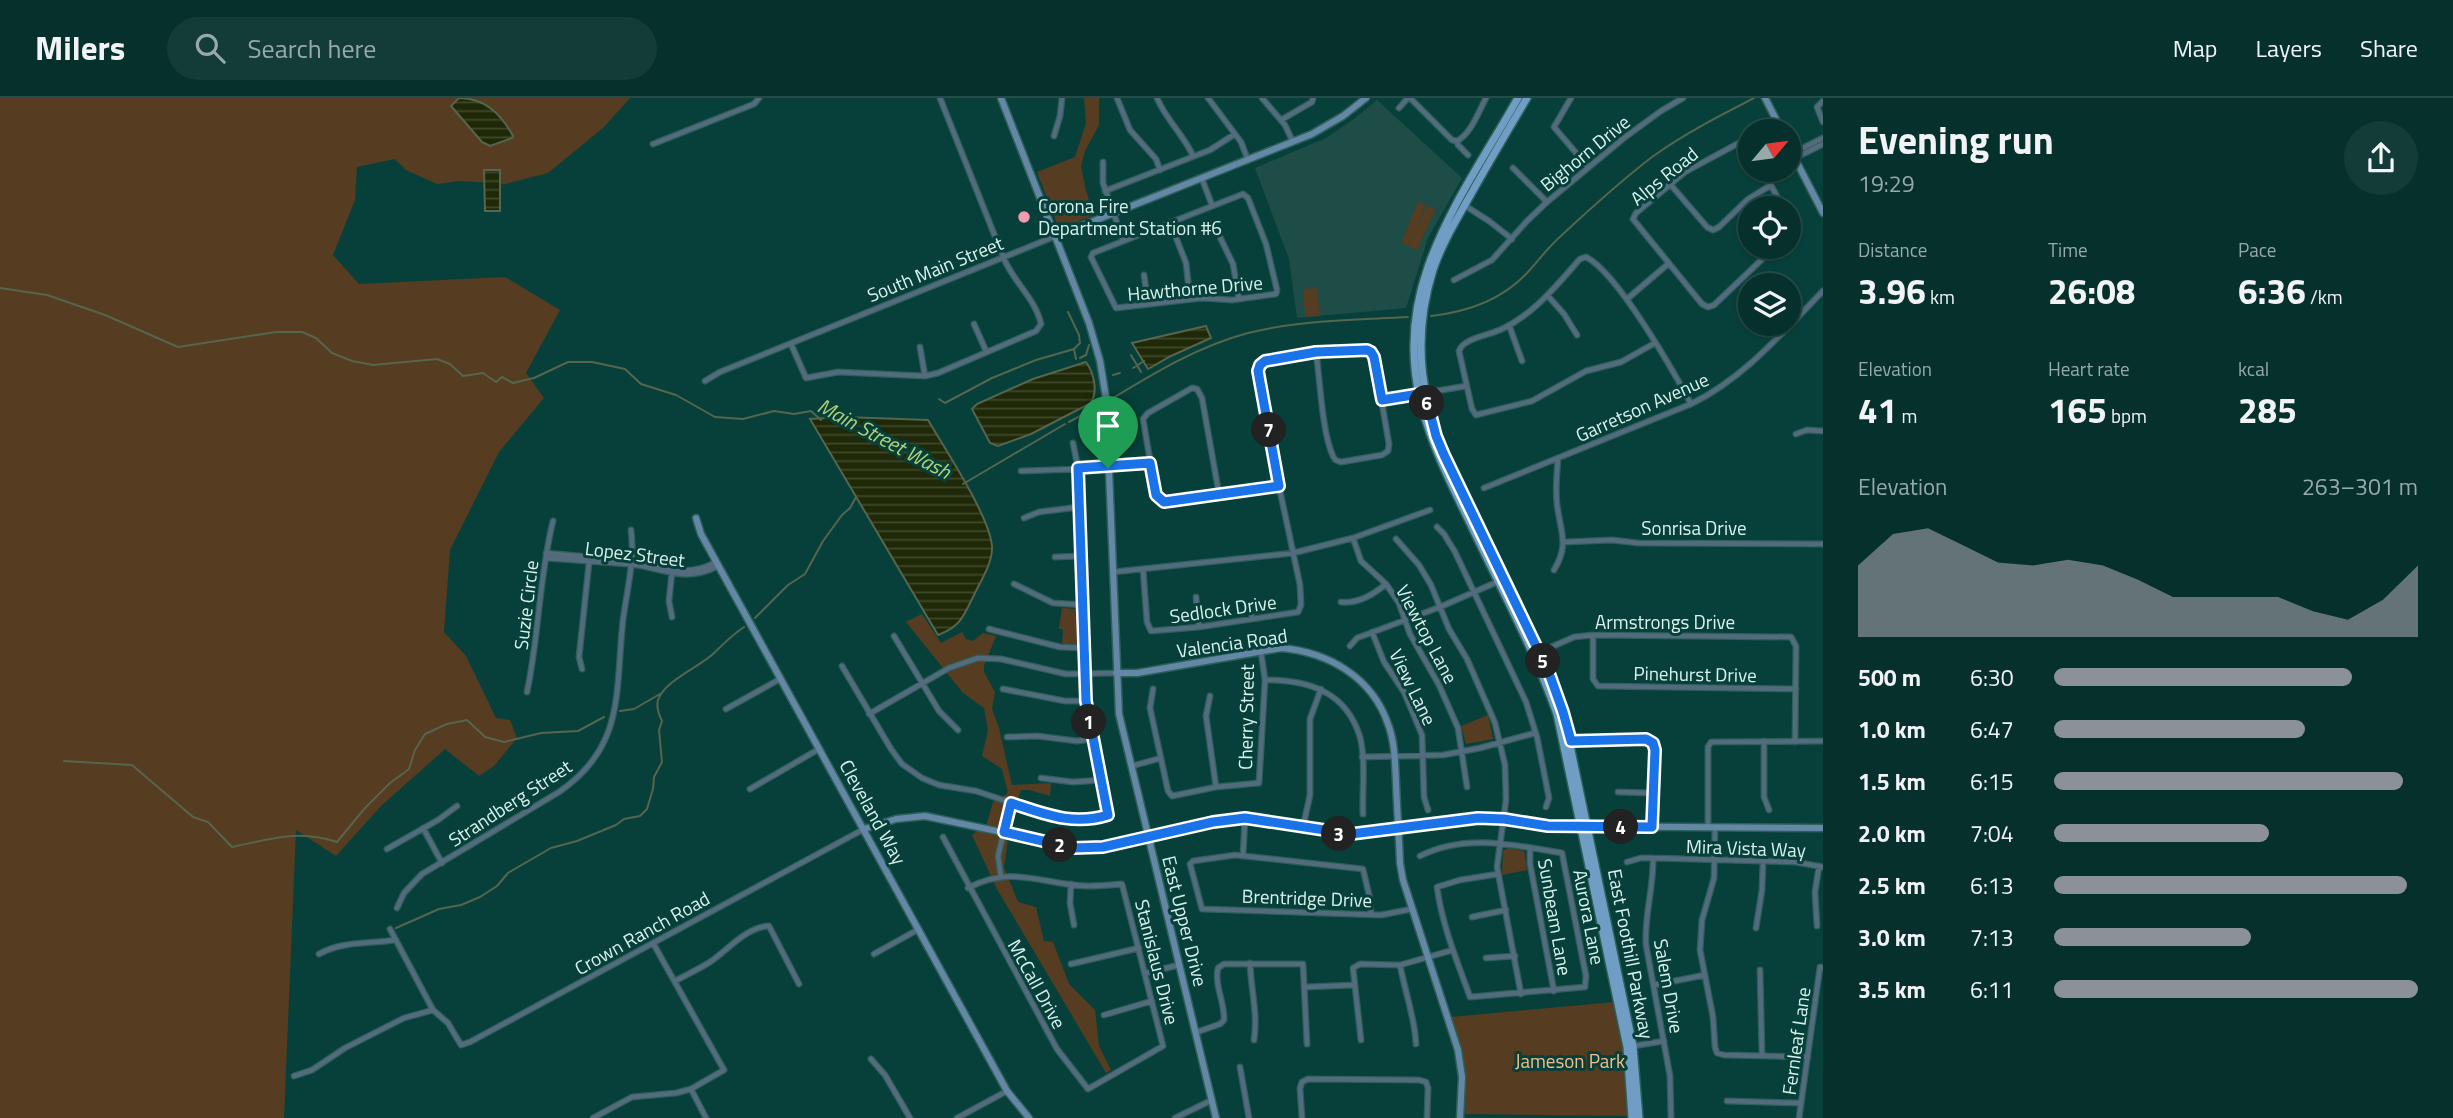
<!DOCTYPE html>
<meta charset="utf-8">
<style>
:root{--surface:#05302c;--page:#133c38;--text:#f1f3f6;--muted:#97a9a9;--line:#264b48;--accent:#8c9099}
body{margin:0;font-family:"Titillium Web",sans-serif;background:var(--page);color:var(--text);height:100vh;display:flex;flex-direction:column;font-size:26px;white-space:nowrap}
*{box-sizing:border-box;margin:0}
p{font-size:23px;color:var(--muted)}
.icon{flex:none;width:38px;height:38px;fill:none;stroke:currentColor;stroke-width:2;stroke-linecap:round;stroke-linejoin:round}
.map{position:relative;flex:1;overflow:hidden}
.panel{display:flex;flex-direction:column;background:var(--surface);width:630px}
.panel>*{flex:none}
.needle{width:46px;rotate:61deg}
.buttons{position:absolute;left:1738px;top:21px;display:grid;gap:14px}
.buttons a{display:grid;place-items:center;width:63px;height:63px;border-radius:50%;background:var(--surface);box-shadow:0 2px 5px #0004,0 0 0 2px var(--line);font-size:35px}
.pin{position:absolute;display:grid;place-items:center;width:60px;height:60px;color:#fff;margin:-72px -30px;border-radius:50% 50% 50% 0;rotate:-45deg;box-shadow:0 0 7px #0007}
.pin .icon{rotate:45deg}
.km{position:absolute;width:35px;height:35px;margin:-18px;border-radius:50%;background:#222;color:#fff;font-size:19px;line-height:35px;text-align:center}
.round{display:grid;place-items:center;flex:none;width:74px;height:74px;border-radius:37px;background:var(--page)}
.overview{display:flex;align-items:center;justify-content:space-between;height:119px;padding:0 35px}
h1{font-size:38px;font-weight:700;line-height:52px}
.stats{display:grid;grid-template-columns:repeat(3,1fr);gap:10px;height:119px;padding:7px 35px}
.stats div{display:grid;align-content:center}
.stats b{font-size:35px;font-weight:700}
.stats small{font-size:19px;font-weight:400}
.stats p{font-size:19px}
.chart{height:196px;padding:14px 35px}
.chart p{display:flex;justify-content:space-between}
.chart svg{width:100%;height:126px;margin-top:7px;fill:var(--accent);opacity:.7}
ul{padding:0 35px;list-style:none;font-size:23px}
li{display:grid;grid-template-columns:112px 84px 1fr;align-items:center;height:52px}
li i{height:18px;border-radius:9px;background:var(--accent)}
header{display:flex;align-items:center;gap:42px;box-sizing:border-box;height:98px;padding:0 35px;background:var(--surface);border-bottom:2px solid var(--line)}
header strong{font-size:33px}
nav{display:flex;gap:38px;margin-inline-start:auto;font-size:24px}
.search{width:490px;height:63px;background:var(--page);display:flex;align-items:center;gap:18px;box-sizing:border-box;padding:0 24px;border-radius:38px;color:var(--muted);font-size:26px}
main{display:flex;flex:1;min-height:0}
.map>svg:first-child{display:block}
.built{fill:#1e4d48}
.green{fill:#563c21}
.water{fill:url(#water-rules);stroke:#56654d;stroke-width:2}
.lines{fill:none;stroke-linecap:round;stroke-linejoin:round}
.stream{stroke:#56654d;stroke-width:2}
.street-casing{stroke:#2d605a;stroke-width:7}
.secondary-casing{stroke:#2d605a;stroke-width:9}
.primary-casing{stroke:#2d605a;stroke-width:10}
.street{stroke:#546b7e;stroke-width:4.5}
.secondary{stroke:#6387a5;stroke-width:6}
.primary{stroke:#6f9dc3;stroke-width:7}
.route-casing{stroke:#fff;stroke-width:14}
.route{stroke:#1a73e8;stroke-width:9}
.poi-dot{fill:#f29aaf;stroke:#07403a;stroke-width:2.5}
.labels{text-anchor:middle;stroke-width:6;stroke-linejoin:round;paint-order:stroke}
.street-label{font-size:19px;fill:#d8f2ee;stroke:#07403a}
.poi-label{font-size:19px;fill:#d8f2ee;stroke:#07403a;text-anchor:start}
.park-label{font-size:19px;fill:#f6bd87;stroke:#07403a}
.water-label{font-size:21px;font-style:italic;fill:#b2d077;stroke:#07403a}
</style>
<header>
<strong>Milers</strong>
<div class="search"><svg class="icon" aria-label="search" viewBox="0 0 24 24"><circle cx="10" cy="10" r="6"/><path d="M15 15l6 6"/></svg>Search here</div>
<nav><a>Map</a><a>Layers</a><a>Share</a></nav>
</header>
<main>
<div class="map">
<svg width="1823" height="1020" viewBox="0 0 1823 1020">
<defs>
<pattern id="water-rules" width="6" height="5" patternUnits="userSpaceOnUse" patternTransform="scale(1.75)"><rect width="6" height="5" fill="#1f2908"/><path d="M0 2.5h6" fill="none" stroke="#3f482c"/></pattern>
</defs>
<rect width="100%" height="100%" fill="#07403a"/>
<path class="built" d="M1377,2L1462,80L1428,140L1406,210L1297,220L1289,161L1255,70L1326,40L1354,21Z"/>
<path class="green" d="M0,0H630L604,29L548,75L505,86L460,83L437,86L406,72L395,61L357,69L355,102L333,157L359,186L505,179L560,212L526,275L544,300L499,354L450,452L444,534L466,558L496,620L510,622L517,640L494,668L479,678L445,651L381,708L336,758L296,732L284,1020H0Z
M1084,0H1099V27L1085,53L1081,68L1086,93L1094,117L1062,130L1058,129L1037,74L1075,59L1086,25Z
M1418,104L1426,107L1414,136L1427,108L1435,111L1417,152L1409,149L1414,137L1409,148L1401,145Z
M1317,190L1320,218L1305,219V210L1314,209H1304L1303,191Z
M1062,510L1076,511L1080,514V543L1077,547L1062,546L1063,532L1059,530Z
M922,516L941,545L962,534L966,541L973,543L983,535L996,538L984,568V574L995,594L992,611L999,630L1012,687L1051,685L1050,698L1029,692H1021L1010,728L1004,769L1018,804L1036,809L1044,843L1053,844L1069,886L1095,912L1099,948L1111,972L1106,975L997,791L972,737L987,725L993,704L1008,695L1002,671L982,658L988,632L984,610L963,595L906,524Z
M1488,617L1493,641L1466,646L1461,628Z
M1508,750L1524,753L1527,772L1502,777L1503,753Z
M1614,904L1625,960L1630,1018L1465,1016V970L1451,919Z"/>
<path class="water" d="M459,0C485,0 501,16 513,38L512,40L490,48L482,44L451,8Z
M484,72H500V113H485Z
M1206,228L1211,240L1171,258L1148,271L1132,245Z
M1086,264C1094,275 1098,293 1091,305L1031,336L998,348L990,345L972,311L977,306L1033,281Z
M844,319L928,322C945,351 989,417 992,448C993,465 980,484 973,499C963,519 960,529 938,537L810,321Z"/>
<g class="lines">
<path class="stream" d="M0,190L47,197L105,217L178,249L276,234H302L316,240L332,255L352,263L373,267L437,261L450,266L463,278L483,275L496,284L502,279L513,285L534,280L568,264H592L625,271L641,286L676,297L715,319L743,321L774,313L794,316L811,313L821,322
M1068,214L1079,237L1080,245L1074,251L1076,261
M1431,218C1467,214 1502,202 1527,175C1539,162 1549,148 1563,136C1592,109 1621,83 1652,59C1684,36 1719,18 1754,0
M1131,257L1141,274
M1080,260L1086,257L1089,247
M1133,270L1144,263
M1113,277L1120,275
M1113,300C1156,274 1199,248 1248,235C1300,222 1355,222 1408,219
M939,301L945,305L992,280L1036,262L1074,251
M1069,324L1100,307
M963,386L1065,326
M755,520L788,487L805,476L823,443L842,417L850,410L856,399
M620,613L634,611L660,596
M64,663L132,667L193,719L208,724L232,749C271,741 297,731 337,744L365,710L390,685L409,671L415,652L425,636L447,626L467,622L485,639L504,644L541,635L578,633L604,619
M396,830L439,811L461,807L480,799L497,788L508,775L551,750L577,743L616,727L624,721L640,718L647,711L653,691L654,679L662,664L659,632L662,623C659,617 656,609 658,602C665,582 700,569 714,555C724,545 732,537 744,529"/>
<defs>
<path id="street" d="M1117,0L1130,32L1156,61L1160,72
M1157,0C1166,22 1184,37 1193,58
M1208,0L1241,44L1248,62
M1262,0L1285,27L1293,44
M1410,0L1452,42L1457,43L1458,47L1468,57
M1571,0L1554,29L1588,69
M1823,3L1817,9L1823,24
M1399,10L1408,0
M1281,22L1312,4L1313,0
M1760,33L1777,24
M1054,38L1060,18L1062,0
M1750,39L1685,74L1636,115L1633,121L1702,206L1708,209L1714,207L1775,149
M1457,43C1471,36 1479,13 1486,0
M653,46L754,6L759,0
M1793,55L1823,40
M1795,60L1823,46
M1103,64V85L1123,142
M1513,70L1547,104
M1763,72L1783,110
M1202,81L1212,107
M1670,86L1707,129L1713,132L1719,129L1747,102L1771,87
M1105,93L1210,52L1235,36
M1243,96L1248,100L1266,146L1277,192L1276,196L1232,202L1202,200L1116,210L1091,159L1093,155Z
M1464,107L1489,123L1512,141
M1788,121L1792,133L1788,136
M1170,124L1186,165L1190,201
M1218,135L1233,166L1239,201
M1144,177L1148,206
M1454,182L1492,162L1527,123L1547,104L1624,40L1661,13L1683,0
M1548,198L1564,216L1577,237
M1627,201L1668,166
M974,226L986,253
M1509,227L1522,263
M1655,245L1621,264L1586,273L1532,303L1476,317L1472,311L1459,253C1463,240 1490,237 1502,231C1535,215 1556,188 1580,161L1586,159C1617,174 1674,274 1691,306
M791,246L806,280L838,274L925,278L938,275L1036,233L1041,226C1036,202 1014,184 1004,161L940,0
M920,249L925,278
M705,283L720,274L1056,138
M1382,302L1466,288
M1796,336L1807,332L1823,333
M1021,373L1108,370L1150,365
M1484,390L1691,306C1744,280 1782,235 1823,193
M1219,396L1202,300L1197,291L1192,290L1148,315L1143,321L1156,397L1164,403L1279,388
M1024,420L1039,414L1079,409
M1437,429L1444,436L1455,454L1526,604L1537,639L1549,700L1546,709
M1353,440L1361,463L1386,486L1399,505L1410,536L1439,587L1458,630L1467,689
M1396,441L1419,467L1431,487L1449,531L1467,561L1495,625L1505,667L1506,702L1497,769L1521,896
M1564,444L1612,442L1638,445L1823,446
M546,455C572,458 598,459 624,462C657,466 685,482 716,464
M1055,459L1082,458
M546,460C573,462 600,464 628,466C664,469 682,486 718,468
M1143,471L1147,524L1151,533L1199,529L1298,514L1301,507L1300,487L1279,388L1258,273L1260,267L1265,263L1316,254L1367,252L1372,254L1374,259L1389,346L1388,353L1382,357L1341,364C1336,362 1335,363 1333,358C1322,335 1320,281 1316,254
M1554,472C1570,446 1560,433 1557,406C1555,391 1557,376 1558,360
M672,473L669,503L672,519
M1113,474L1293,455L1353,440L1430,412
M1014,486L1053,505L1084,507
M1196,499L1199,529
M1341,504C1358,506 1373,497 1386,486
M1251,508L1252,521
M989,531L1060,549L1085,550
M1372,534L1384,564L1404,594L1422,637L1424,699L1428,712
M1593,537V581L1598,588L1796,591
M894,538L939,613L958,632
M1350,548L1357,540L1440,509L1497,484
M1540,554L1574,539L1593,537L1791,539L1796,548L1795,644
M842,568L891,651L902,666L922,680L939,687L976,693L1060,721L1092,722L1108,717L1086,603L1078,370L1073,345
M582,571L579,559L589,465
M1265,582C1308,582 1346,593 1360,639C1366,663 1362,692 1363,716
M1003,591L1065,603H1086
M1153,591L1150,610L1168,693L1172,698L1216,689L1259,685L1265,582L1261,554
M527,594C539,538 539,479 553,423
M1210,598L1206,618L1216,689
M726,611L780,581
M869,616L949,570L978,560L1001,561L1066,576L1116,575
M1007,639L1037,638L1077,643L1092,641
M1571,643L1646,641L1653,645L1655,652L1652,729
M1764,643V699L1769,712
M1362,659L1443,657L1480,650L1535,635
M1132,668L1161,660
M1041,680L1073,684L1101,682
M750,691L819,651
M1618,694L1653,695
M1303,729L1310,697V621L1321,591
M1708,729V649L1711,644L1823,643
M1715,729L1714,780L1702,822L1700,852L1713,919L1715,949L1717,955L1724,957L1808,959
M423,730L442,765
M943,739L1057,951L1088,991L1163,948L1122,786C1111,787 1099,788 1088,788C1043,787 1013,766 968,790
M1530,750V766L1554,893
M387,751L438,722L457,708
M1243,758L1245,720
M1420,758C1465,735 1515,747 1562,755L1586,878L1585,889L1470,899C1457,863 1442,827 1437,789L1460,782L1498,776
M1653,760C1654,789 1644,817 1646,847L1670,978L1671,1020
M1627,764L1641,760H1653L1796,764L1823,769
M1001,779L998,758L1011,705
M1071,786L1070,805L1074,827
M397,810L404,795L422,776L559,694C626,648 615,593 623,522C627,492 635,462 631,432
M1371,816L1370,801L1363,771L1235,757L1193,763L1190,766L1202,811L1381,817L1412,811
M1472,819L1506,812
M1817,828L1815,794L1819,768
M1756,830L1762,792L1763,763
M390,831L433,912
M319,856C342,843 370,846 395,842
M874,856L919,831
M1486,860L1515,858
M1250,865C1251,892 1258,916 1254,942
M1071,866L1139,850
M1400,867C1405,894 1415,920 1416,946
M1760,872L1762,957
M1146,875L1179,867
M675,883C686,877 699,871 710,864C728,852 746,829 769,828L799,886
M1654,887L1705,877
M1306,889L1354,887
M1104,917L1152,903
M1197,934L1220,926L1224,922C1225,905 1214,887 1218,870L1224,866H1303L1307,946
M1361,942L1353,870L1360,866L1400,867L1453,852
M1633,948L1664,943
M871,961L885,977L910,1020
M1240,969L1249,1020
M294,978L312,972L345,950L404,920L433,912L448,925L461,947L470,944L864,731
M691,991L706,1020
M1727,1003L1801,1005
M593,1020L632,999L676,995L691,991L724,972L653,845
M957,1020L1007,993
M1175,1020L1212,1002
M1302,1020L1300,990L1302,984L1308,981L1419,982L1426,984L1428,990L1427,1020
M1799,1020L1820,869L1823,870"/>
<path id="secondary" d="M1001,0L1089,225L1100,263L1106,300L1119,616L1216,1020
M1765,0L1782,33
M1788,47L1823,115
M1056,138L1312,36L1343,18L1366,0
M696,420L701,436L1007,993L1029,1020
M1116,575H1137L1281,550C1328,554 1372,579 1388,626C1395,644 1395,665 1396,684C1397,711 1399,738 1400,765L1403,782L1458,952L1462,979L1460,1020
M864,731L896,721L925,718L1073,749H1103L1213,724L1245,720L1351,736L1478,720L1504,721L1548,728L1823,730"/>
<path id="primary" d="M1518,0C1487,55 1449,109 1428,169C1393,268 1428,340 1471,427C1500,489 1534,551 1557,616L1627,949L1632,1020
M1527,0C1508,32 1489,64 1471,96C1457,121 1442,145 1433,172C1402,271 1435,339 1477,426C1507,487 1541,549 1563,614L1633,948L1639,1020"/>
</defs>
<use href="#street" class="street-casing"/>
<use href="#secondary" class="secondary-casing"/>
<use href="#primary" class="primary-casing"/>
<use href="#street" class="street"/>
<use href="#secondary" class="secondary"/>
<use href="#primary" class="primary"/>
</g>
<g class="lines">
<defs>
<path id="route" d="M1367,252L1371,254L1374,259L1382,302L1425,295L1436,338L1444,357L1549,575L1563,614L1571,643L1646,641L1653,645L1655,652L1652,729L1548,728L1504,721L1478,720L1351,736L1245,720L1213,724L1103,749L1073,750L1004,734L1011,705C1045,716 1073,728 1108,717L1086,603L1078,370L1150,365L1156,397L1164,404L1279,388L1258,273L1260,267L1265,263L1316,254Z"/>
</defs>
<use href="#route" class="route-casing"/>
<use href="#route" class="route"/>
</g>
<circle class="poi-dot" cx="1024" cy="119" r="7"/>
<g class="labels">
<g class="street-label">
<text transform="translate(1585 55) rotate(-39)" y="7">Bighorn Drive</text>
<text transform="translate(1664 78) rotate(-39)" y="7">Alps Road</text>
<text transform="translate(935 171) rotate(-22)" y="7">South Main Street</text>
<text transform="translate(1195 190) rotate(-5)" y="7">Hawthorne Drive</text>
<text transform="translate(1642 309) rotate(-24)" y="7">Garretson Avenue</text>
<text x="1694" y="437">Sonrisa Drive</text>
<text transform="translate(635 456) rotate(7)" y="7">Lopez Street</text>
<text transform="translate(526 507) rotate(-83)" y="7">Suzie Circle</text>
<text transform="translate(1223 511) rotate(-8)" y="7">Sedlock Drive</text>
<text x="1665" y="531">Armstrongs Drive</text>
<text transform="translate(1427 536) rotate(62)" y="7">Viewtop Lane</text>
<text transform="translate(1232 545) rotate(-8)" y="7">Valencia Road</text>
<text transform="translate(1695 576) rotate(1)" y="7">Pinehurst Drive</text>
<text transform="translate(1413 589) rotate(64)" y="7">View Lane</text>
<text transform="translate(1246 619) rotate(-89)" y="7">Cherry Street</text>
<text transform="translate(510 705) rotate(-33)" y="7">Strandberg Street</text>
<text transform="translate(873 714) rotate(61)" y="7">Cleveland Way</text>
<text transform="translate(1746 750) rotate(2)" y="7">Mira Vista Way</text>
<text transform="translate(1307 800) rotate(2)" y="7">Brentridge Drive</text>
<text transform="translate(1555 819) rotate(80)" y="7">Sunbeam Lane</text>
<text transform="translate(1589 819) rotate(79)" y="7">Aurora Lane</text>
<text transform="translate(1185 823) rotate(76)" y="7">East Upper Drive</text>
<text transform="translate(642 835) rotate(-29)" y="7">Crown Ranch Road</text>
<text transform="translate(1631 856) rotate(79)" y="7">East Foothill Parkway</text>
<text transform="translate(1157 864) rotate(76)" y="7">Stanislaus Drive</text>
<text transform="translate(1037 886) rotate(61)" y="7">McCall Drive</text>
<text transform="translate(1669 888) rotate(80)" y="7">Salem Drive</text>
<text transform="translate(1796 943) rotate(-82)" y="7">Fernleaf Lane</text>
</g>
<g class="poi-label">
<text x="1038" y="115">Corona Fire<tspan x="1038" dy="22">Department Station #6</tspan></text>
</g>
<g class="park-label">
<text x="1570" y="970">Jameson Park</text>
</g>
<g class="water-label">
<text transform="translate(884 341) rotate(28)" y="7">Main Street Wash</text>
</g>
</g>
</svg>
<div class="buttons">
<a><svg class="needle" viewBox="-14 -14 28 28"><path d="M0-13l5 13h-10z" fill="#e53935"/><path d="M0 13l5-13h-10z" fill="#97a9a9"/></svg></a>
<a><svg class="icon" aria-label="locate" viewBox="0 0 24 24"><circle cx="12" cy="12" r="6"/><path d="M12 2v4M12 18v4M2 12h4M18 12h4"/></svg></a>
<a><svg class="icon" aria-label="layers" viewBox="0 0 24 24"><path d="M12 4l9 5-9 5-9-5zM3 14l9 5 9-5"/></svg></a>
</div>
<div class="pin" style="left:1108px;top:370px;background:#1e9e55"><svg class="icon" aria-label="arrive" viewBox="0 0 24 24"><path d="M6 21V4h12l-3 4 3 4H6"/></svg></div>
<b class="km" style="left:1089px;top:624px">1</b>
<b class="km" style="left:1060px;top:747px">2</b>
<b class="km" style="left:1339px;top:736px">3</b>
<b class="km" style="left:1621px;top:729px">4</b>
<b class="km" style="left:1543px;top:563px">5</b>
<b class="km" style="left:1427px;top:305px">6</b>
<b class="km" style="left:1269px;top:332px">7</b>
</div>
<section class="panel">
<div class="overview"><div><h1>Evening run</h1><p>19:29</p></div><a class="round"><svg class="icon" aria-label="share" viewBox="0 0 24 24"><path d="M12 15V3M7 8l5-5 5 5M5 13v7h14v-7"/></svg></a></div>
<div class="stats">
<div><p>Distance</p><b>3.96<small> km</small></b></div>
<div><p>Time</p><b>26:08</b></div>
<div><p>Pace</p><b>6:36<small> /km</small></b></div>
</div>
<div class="stats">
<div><p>Elevation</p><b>41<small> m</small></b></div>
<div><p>Heart rate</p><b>165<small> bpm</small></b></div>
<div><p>kcal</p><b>285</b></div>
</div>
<div class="chart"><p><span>Elevation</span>263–301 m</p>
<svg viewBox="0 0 160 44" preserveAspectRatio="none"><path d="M0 44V19L10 8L20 6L30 12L40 18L50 19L60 17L70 19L80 24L90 30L100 30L110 30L120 30L130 35L140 38L150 31L160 19V44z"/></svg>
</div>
<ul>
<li><b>500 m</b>6:30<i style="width:82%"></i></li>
<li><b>1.0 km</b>6:47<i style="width:69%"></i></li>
<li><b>1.5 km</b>6:15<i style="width:96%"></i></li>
<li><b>2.0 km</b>7:04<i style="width:59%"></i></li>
<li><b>2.5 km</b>6:13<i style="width:97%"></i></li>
<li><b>3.0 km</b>7:13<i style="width:54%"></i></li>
<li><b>3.5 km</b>6:11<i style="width:100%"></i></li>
</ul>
</section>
</main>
